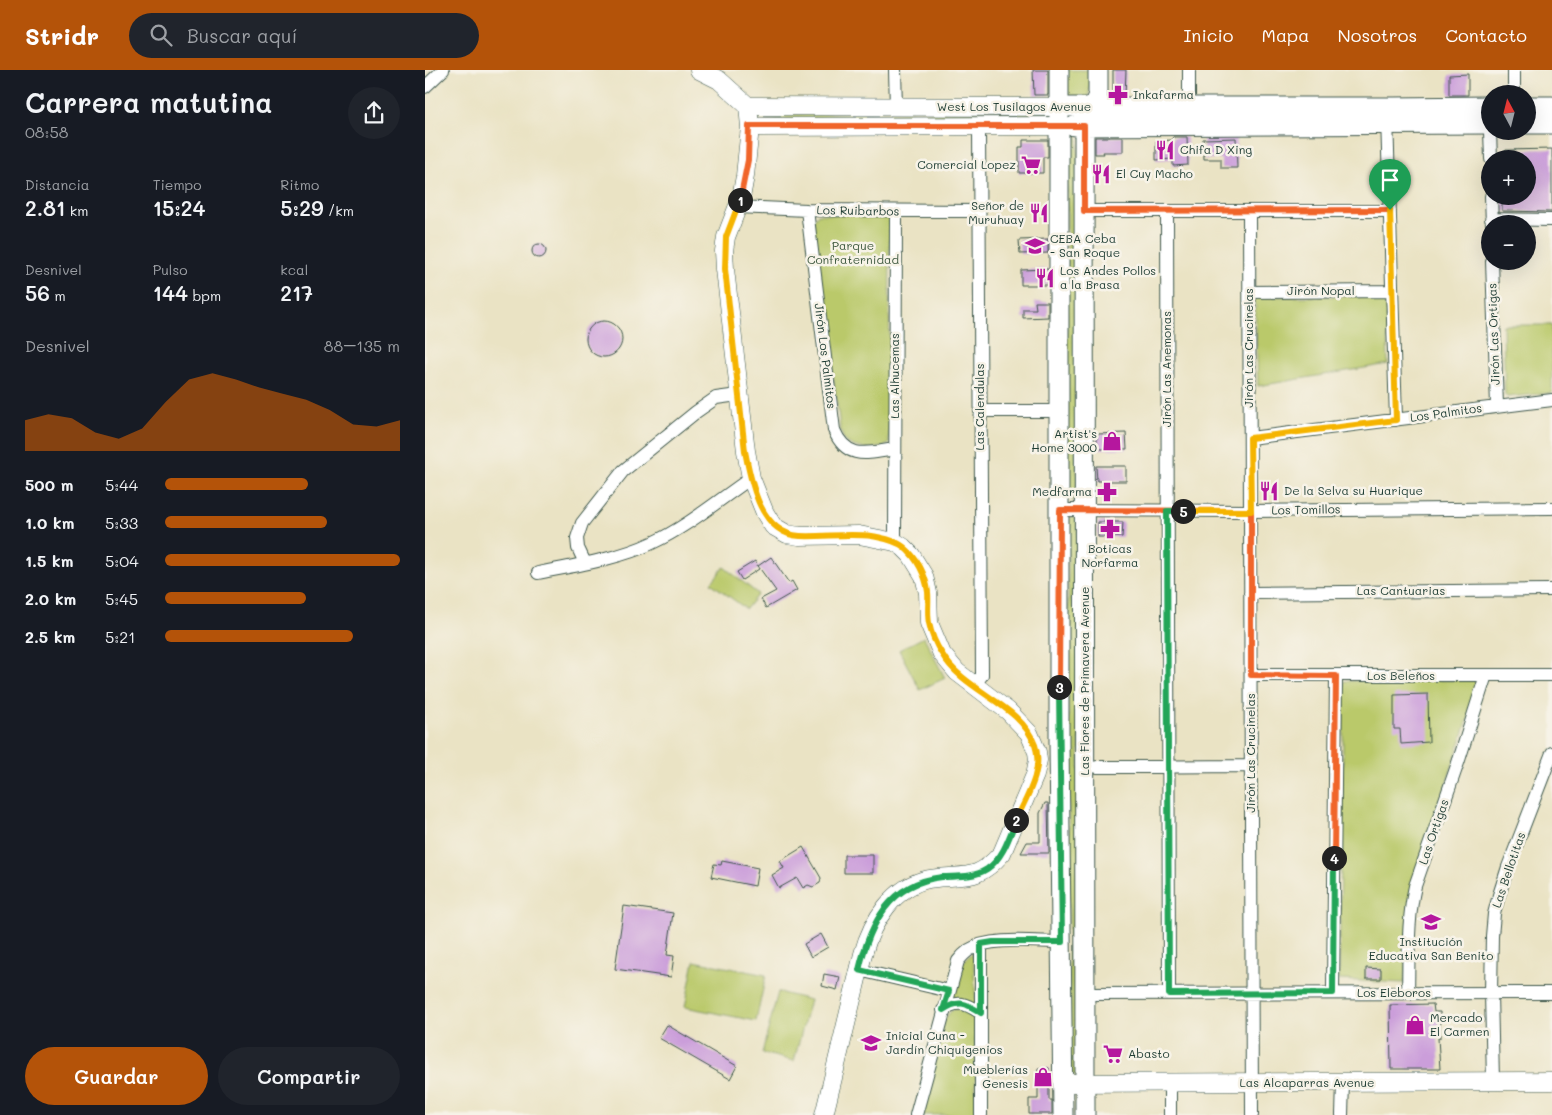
<!DOCTYPE html>
<html lang="es">
<meta charset="utf-8">
<style>
:root{--surface:#171b24;--page:#20242c;--text:#f1f3f6;--muted:#9ea1a6;--accent:#b45309}
body{margin:0;font-family:Mali,sans-serif;background:var(--page);color:var(--text);height:100vh;display:flex;flex-direction:column;font-size:19px;white-space:nowrap}
*{box-sizing:border-box;margin:0}
p{font-size:16px;color:var(--muted)}
.icon{flex:none;width:28px;height:28px;fill:none;stroke:currentColor;stroke-width:2;stroke-linecap:round;stroke-linejoin:round}
.map{position:relative;flex:1;overflow:hidden}
.panel{display:flex;flex-direction:column;background:var(--surface);width:425px}
.panel>*{flex:none}
.needle{width:32px;rotate:353deg}
.buttons{position:absolute;left:1056px;top:15px;display:grid;gap:10px}
.buttons a{display:grid;place-items:center;width:55px;height:55px;border-radius:50%;background:var(--surface);box-shadow:0 5px 20px #0002;font-size:25px}
.pin{position:absolute;display:grid;place-items:center;width:42px;height:42px;color:#fff;margin:-51px -21px;border-radius:50% 50% 50% 0;rotate:-45deg;box-shadow:0 0 5px #0007}
.pin .icon{rotate:45deg}
.km{position:absolute;width:25px;height:25px;margin:-12px;border-radius:50%;background:#222;color:#fff;font-size:14px;line-height:25px;text-align:center}
.round{display:grid;place-items:center;flex:none;width:52px;height:52px;border-radius:26px;background:var(--page)}
.headline{display:flex;align-items:center;justify-content:space-between;height:85px;padding:0 25px}
h1{font-size:28px;font-weight:600;line-height:38px}
.stats{display:grid;grid-template-columns:repeat(3,1fr);gap:8px;height:85px;padding:5px 25px}
.stats div{display:grid;align-content:center}
.stats b{font-size:21px;font-weight:600}
.stats small{font-size:14px;font-weight:400}
.stats p{font-size:14px}
.chart{height:140px;padding:10px 25px}
.chart p{display:flex;justify-content:space-between}
.chart svg{width:100%;height:90px;margin-top:5px;fill:var(--accent);opacity:.7}
.action{display:flex;gap:10px;margin-top:auto;padding:10px 25px}
.action a{flex:1;height:58px;border-radius:30px;background:var(--accent);color:#fff;font-size:20px;font-weight:600;line-height:58px;text-align:center}
.action a+a{background:var(--page);color:var(--text)}
ul{padding:0 25px;list-style:none;font-size:16px}
li{display:grid;grid-template-columns:80px 60px 1fr;align-items:center;height:38px}
li i{height:12px;border-radius:6px;background:var(--accent)}
header{display:flex;align-items:center;gap:30px;box-sizing:border-box;height:70px;padding:0 25px;background:var(--accent);color:#fff}
header strong{font-size:24px}
nav{display:flex;gap:28px;margin-inline-start:auto;font-size:18px}
.search{width:350px;height:45px;background:var(--page);display:flex;align-items:center;gap:12px;box-sizing:border-box;padding:0 18px;border-radius:28px;color:var(--muted);font-size:19px}
main{display:flex;flex:1;min-height:0}
.map>svg:first-child{display:block}
.green{fill:#bac96b;stroke:#6c8350}
.building{fill:#cb9eda}
.lines{fill:none;stroke-linecap:round;stroke-linejoin:round}
.street-casing{stroke:#3d564a;stroke-width:14}
.secondary-casing{stroke:#3d564a;stroke-width:19}
.primary-casing{stroke:#3d564a;stroke-width:21}
.street{stroke:#fff;stroke-width:12}
.secondary{stroke:#fff;stroke-width:18}
.primary{stroke:#fff;stroke-width:19}
.split-1-casing{stroke:#fff;stroke-width:10}
.split-2-casing{stroke:#fff;stroke-width:10}
.split-3-casing{stroke:#fff;stroke-width:10}
.split-4-casing{stroke:#fff;stroke-width:10}
.split-5-casing{stroke:#fff;stroke-width:10}
.split-6-casing{stroke:#fff;stroke-width:10}
.split-1{stroke:#f0652b;stroke-width:6}
.split-2{stroke:#f5b400;stroke-width:6}
.split-3{stroke:#22a559;stroke-width:6}
.split-4{stroke:#f0652b;stroke-width:6}
.split-5{stroke:#22a559;stroke-width:6}
.split-6{stroke:#f5b400;stroke-width:6}
.labels{text-anchor:middle;stroke-width:5;stroke-linejoin:round;paint-order:stroke}
.poi-label{font-size:12px;fill:#1f3d34;stroke:#f7f3e8;text-anchor:start}
.street-label{font-size:12px;fill:#1f3d34;stroke:#f7f3e8}
.park-label{font-size:12px;fill:#3e593f;stroke:#f7f3e8}
</style>
<header>
<strong>Stridr</strong>
<div class="search"><svg class="icon" aria-label="search" viewBox="0 0 24 24"><circle cx="10" cy="10" r="6"/><path d="M15 15l6 6"/></svg>Buscar aquí</div>
<nav><a>Inicio</a><a>Mapa</a><a>Nosotros</a><a>Contacto</a></nav>
</header>
<main>
<section class="panel">
<div class="headline"><div><h1>Carrera matutina</h1><p>08:58</p></div><a class="round"><svg class="icon" aria-label="share" viewBox="0 0 24 24"><path d="M12 15V3M7 8l5-5 5 5M5 13v7h14v-7"/></svg></a></div>
<div class="stats">
<div><p>Distancia</p><b>2.81<small> km</small></b></div>
<div><p>Tiempo</p><b>15:24</b></div>
<div><p>Ritmo</p><b>5:29<small> /km</small></b></div>
</div>
<div class="stats">
<div><p>Desnivel</p><b>56<small> m</small></b></div>
<div><p>Pulso</p><b>144<small> bpm</small></b></div>
<div><p>kcal</p><b>217</b></div>
</div>
<div class="chart"><p><span>Desnivel</span>88–135 m</p>
<svg viewBox="0 0 160 44" preserveAspectRatio="none"><path d="M0 44V29L10 26L20 28L30 35L40 38L50 33L60 20L70 9L80 6L90 9L100 13L110 16L120 19L130 24L140 31L150 32L160 29V44z"/></svg>
</div>
<ul>
<li><b>500 m</b>5:44<i style="width:61%"></i></li>
<li><b>1.0 km</b>5:33<i style="width:69%"></i></li>
<li><b>1.5 km</b>5:04<i style="width:100%"></i></li>
<li><b>2.0 km</b>5:45<i style="width:60%"></i></li>
<li><b>2.5 km</b>5:21<i style="width:80%"></i></li>
</ul>
<div class="action"><a>Guardar</a><a>Compartir</a></div>
</section>
<div class="map">
<svg width="1127" height="1045" viewBox="0 0 1127 1045">
<rect width="100%" height="100%" fill="#f7f3e8"/>
<filter id="ink" filterUnits="userSpaceOnUse"><feTurbulence type="fractalNoise" baseFrequency=".02" numOctaves="2"/><feDisplacementMap in="SourceGraphic" scale="10" xChannelSelector="R" yChannelSelector="G"/><feConvolveMatrix kernelMatrix="1 2 1 2 8 2 1 2 1" color-interpolation-filters="sRGB"/></filter>
<filter id="wash" filterUnits="userSpaceOnUse"><feTurbulence type="fractalNoise" baseFrequency=".0096" numOctaves="4" result="noise"/><feDisplacementMap in="SourceGraphic" scale="20" xChannelSelector="R" yChannelSelector="G"/><feGaussianBlur stdDeviation="1.12" result="paint"/><feColorMatrix in="noise" values="0 0 0 0 0 0 0 0 0 0 0 0 0 0 0 0 0 1.4 0 .05"/><feComposite in="paint" operator="in"/></filter>
<g filter="url(#wash)">
<rect width="100%" height="100%" fill="#eae3c4"/>
<path class="green" d="M640,0H666L664,28H642Z
M624,41V53L333,49V44Z
M642,62H653L652,430L642,429Z
M393,144L465,146L464,374C453,380 427,381 419,369C417,366 416,361 415,357L388,150Z
M961,226L963,294L833,316L830,227Z
M1078,255H1127V323L1082,327L1080,325Z
M643,447L653,448L656,1004L647,1005L644,1003Z
M299,497L333,524L321,539L286,513Z
M499,567L520,608L495,620L474,580Z
M1049,610L1054,617L989,809L979,913L914,910L919,611Z
M548,882L551,935L524,932L536,894Z
M269,891L341,905L331,951L260,937Z
M353,922L385,930L369,991L337,983Z
M528,939L545,940L550,951L551,1045H496L520,948Z"/>
<g id="blocks">
<path class="building" d="M608,0H623V25H609Z
M688,0H701L700,26H690L688,24Z
M1043,4V25H1024V5Z
M670,67H698V82H678L679,84H670Z
M748,67H762L763,95L748,96V89L731,90V71L748,70Z
M811,68L812,98H796V89H779L778,69Z
M598,70H623V87H618V103H594V77H598Z
M1127,79V142L1077,141V126H1102V89H1074V86L1081,80Z
M623,169V183L595,184L594,170Z
M107 181a7 7 0 1 1 14 0a7 7 0 1 1-14 0Z
M623,199V215H596V200Z
M610,232H623V247L598,248V239H611Z
M161 269a18 18 0 1 1 36 0a18 18 0 1 1-36 0Z
M701,363L702,379H672V364Z
M671,396H701V411H672Z
M673,452H698L697,467H673Z
M346,487L364,513L367,511L372,520L341,538L336,529L351,521L333,496Z
M330,491L334,499L317,510L312,502Z
M1003,624L1004,672L976,674L975,659H969V625Z
M620,733H623L624,783H596L602,772H615V743Z
M378,777L396,808L395,813L388,817L383,815L378,818L372,808L354,818L347,805L359,798L355,791Z
M419,785H448V803H419Z
M297,791L333,798L330,816L286,807L289,794L296,795Z
M199,836L248,843L242,885L249,886L246,907L190,899Z
M396,864L403,877L386,887L379,874Z
M941,898L956,899V909H941Z
M399,904L415,907L412,920L397,916Z
M1008,934L1009,942H1015V968H1013L1015,999H966L965,935Z
M242,955L312,996L305,1009L234,968Z
M613,998H624V1030H627V1044H604V1029H613Z"/>
</g>
</g>
<g filter="url(#ink)">
<use href="#blocks" fill-opacity="0" stroke="#3d564a" stroke-width="1"/>
<g class="lines">
<defs>
<path id="street" d="M470,0L471,37
M0,17L18,0
M1089,24V0
M764,37V0
M962,47L971,350
M1065,61L1066,89
M1066,126L1067,154
M313,137L382,140L554,141
M382,140L409,360C422,391 443,383 470,379
M659,141H965
M742,141L744,924
M824,141L827,1045
M1066,149L1127,150
M1067,191L1072,336
M824,222L967,221
M555,341H635
M825,368L1127,330
M635,440L826,441L1127,438
M470,472L471,141
M160,493L153,478L152,468L157,453L198,401L271,342L291,328L313,325
M113,503C148,496 194,489 227,473C262,457 294,430 326,408
M825,523L1127,520
M826,605H1127
M549,616L557,605L554,55
M672,697L826,696
M556,875V1045
M434,900L524,921
M908,923L911,606
M983,923C984,887 982,851 990,816L1034,690L1061,605
M660,924L1127,923
M518,940C534,929 541,934 556,943
M1068,1011L1066,923L1067,866L1069,844L1074,825L1083,797L1127,683
M491,1045L533,891C536,887 540,883 544,880C565,866 611,872 637,872
M745,1045V1014
M917,1045L918,1013"/>
<path id="secondary" d="M274,0L294,10L323,36L325,57L320,106L316,128L301,167L299,181L300,199L321,381L326,408L340,443L348,456L362,464L374,466L434,465L470,472L478,477L486,485L499,506L503,523L504,553L517,584L532,602L583,641L604,663L612,682L613,690L610,705L577,783C550,814 539,803 504,809C469,816 447,851 438,884L399,1045
M323,36L635,37
M325,57L635,56
M637,1013L1127,1011"/>
<path id="primary" d="M634,0V671L638,1045
M1102,36H1127
M635,37H969L1065,36
M1102,54H1127
M649,56L1065,54
M660,1045L659,56L673,25V0"/>
</defs>
<use href="#street" class="street-casing"/>
<use href="#secondary" class="secondary-casing"/>
<use href="#primary" class="primary-casing"/>
<use href="#street" class="street"/>
<use href="#secondary" class="secondary"/>
<use href="#primary" class="primary"/>
</g>
</g>
<g class="lines" filter="url(#ink)">
<defs>
<path id="split-1" d="M315,130L323,90L324,56H659V141L965,140"/>
<path id="split-2" d="M315,130L301,167L300,199L320,381C326,412 335,464 375,466C399,467 423,463 447,466C457,468 470,470 479,477C492,488 501,505 503,522C504,532 502,543 504,553C506,563 511,575 517,584C539,622 595,633 610,675C619,700 601,728 591,750"/>
<path id="split-3" d="M591,750C584,768 578,788 562,799C548,808 532,806 517,807C465,813 445,853 434,900L524,921L518,940C534,929 541,933 556,943V874L568,872H637L634,617"/>
<path id="split-4" d="M634,617L635,440L826,441V605L911,606L909,788"/>
<path id="split-5" d="M758,441H742L744,924L908,923L909,788"/>
<path id="split-6" d="M758,441H826L825,368L971,350L965,140"/>
</defs>
<use href="#split-1" class="split-1-casing"/>
<use href="#split-2" class="split-2-casing"/>
<use href="#split-3" class="split-3-casing"/>
<use href="#split-4" class="split-4-casing"/>
<use href="#split-5" class="split-5-casing"/>
<use href="#split-6" class="split-6-casing"/>
<use href="#split-1" class="split-1"/>
<use href="#split-2" class="split-2"/>
<use href="#split-3" class="split-3"/>
<use href="#split-4" class="split-4"/>
<use href="#split-5" class="split-5"/>
<use href="#split-6" class="split-6"/>
</g>
<defs>
<symbol id="pharmacy-bare" viewBox="-9 -9 18 18"><path d="M-2-6h4v4h4v4h-4v4h-4v-4h-4v-4h4Z" fill="#b5179e" stroke="#f7f3e8" stroke-width="2.5" paint-order="stroke"/></symbol>
<symbol id="restaurant-bare" viewBox="-9 -9 18 18"><path d="M-5-6h1v4h1v-4h1v4h1v-4h1v5L-1.5 .5V6h-2V.5L-5-1ZM5-6V6H3V1.5H1.5Q1.5-4 5-6Z" fill="#b5179e" stroke="#f7f3e8" stroke-width="2.5" paint-order="stroke"/></symbol>
<symbol id="supermarket-bare" viewBox="-9 -9 18 18"><path d="M-6-5.5h2.5l.6 2H6L4.5 2H-2.5L-4.4-4H-6ZM-1.5 3.2a1.3 1.3 0 1 0 .1 0ZM3 3.2a1.3 1.3 0 1 0 .1 0Z" fill="#b5179e" stroke="#f7f3e8" stroke-width="2.5" paint-order="stroke"/></symbol>
<symbol id="school-bare" viewBox="-9 -9 18 18"><path d="M0-5L7-2L0 1L-7-2ZM-4 1L0 2.5L4 1V4Q0 6-4 4Z" fill="#b5179e" stroke="#f7f3e8" stroke-width="2.5" paint-order="stroke"/></symbol>
<symbol id="shop-bare" viewBox="-9 -9 18 18"><path d="M-5-2.5h2.3a2.7 3.5 0 0 1 5.4 0H5L5.5 6h-11ZM-1.5-2.5h3a1.5 2.3 0 0 0-3 0Z" fill="#b5179e" stroke="#f7f3e8" stroke-width="2.5" paint-order="stroke"/></symbol>
</defs>
<g fill-rule="evenodd">
<use href="#pharmacy-bare" x="679" y="11" width="28" height="28"/>
<use href="#restaurant-bare" x="726" y="66" width="28" height="28"/>
<use href="#supermarket-bare" x="592" y="81" width="28" height="28"/>
<use href="#restaurant-bare" x="662" y="90" width="28" height="28"/>
<use href="#restaurant-bare" x="600" y="129" width="28" height="28"/>
<use href="#school-bare" x="596" y="162" width="28" height="28"/>
<use href="#restaurant-bare" x="606" y="194" width="28" height="28"/>
<use href="#shop-bare" x="673" y="357" width="28" height="28"/>
<use href="#restaurant-bare" x="830" y="407" width="28" height="28"/>
<use href="#pharmacy-bare" x="668" y="408" width="28" height="28"/>
<use href="#pharmacy-bare" x="671" y="445" width="28" height="28"/>
<use href="#school-bare" x="992" y="838" width="28" height="28"/>
<use href="#shop-bare" x="976" y="941" width="28" height="28"/>
<use href="#school-bare" x="432" y="959" width="28" height="28"/>
<use href="#supermarket-bare" x="674" y="970" width="28" height="28"/>
<use href="#shop-bare" x="604" y="993" width="28" height="28"/>
</g>
<g class="labels">
<g class="poi-label">
<text x="708" y="29">Inkafarma</text>
<text x="755" y="84">Chifa D Xing</text>
<text x="591" y="99" text-anchor="end">Comercial Lopez</text>
<text x="691" y="108">El Cuy Macho</text>
<text x="599" y="140" text-anchor="end">Señor de<tspan x="599" dy="14">Muruhuay</tspan></text>
<text x="625" y="173">CEBA Ceba<tspan x="625" dy="14">- San Roque</tspan></text>
<text x="635" y="205">Los Andes Pollos<tspan x="635" dy="14">a la Brasa</tspan></text>
<text x="672" y="368" text-anchor="end">Artist's<tspan x="672" dy="14">Home 3000</tspan></text>
<text x="859" y="425">De la Selva su Huarique</text>
<text x="667" y="426" text-anchor="end">Medfarma</text>
<text x="685" y="483" text-anchor="middle">Boticas<tspan x="685" dy="14">Norfarma</tspan></text>
<text x="1006" y="876" text-anchor="middle">Institución<tspan x="1006" dy="14">Educativa San Benito</tspan></text>
<text x="1005" y="952">Mercado<tspan x="1005" dy="14">El Carmen</tspan></text>
<text x="461" y="970">Inicial Cuna -<tspan x="461" dy="14">Jardín Chiquigenios</tspan></text>
<text x="703" y="988">Abasto</text>
<text x="603" y="1004" text-anchor="end">Mueblerías<tspan x="603" dy="14">Genesis</tspan></text>
</g>
<g class="street-label">
<text x="589" y="41">West Los Tusilagos Avenue</text>
<text transform="translate(433 141) rotate(1)" y="4">Los Ruibarbos</text>
<text x="896" y="225">Jirón Nopal</text>
<text transform="translate(1069 264) rotate(-92)" y="4">Jirón Las Ortigas</text>
<text transform="translate(824 278) rotate(-90)" y="4">Jirón Las Crucinelas</text>
<text transform="translate(400 286) rotate(83)" y="4">Jirón Los Palmitos</text>
<text transform="translate(742 299) rotate(-90)" y="4">Jirón Las Anemonas</text>
<text transform="translate(470 306) rotate(-90)" y="4">Las Alhucemas</text>
<text transform="translate(555 337) rotate(-90)" y="4">Las Calendulas</text>
<text transform="translate(1021 343) rotate(-8)" y="4">Los Palmitos</text>
<text transform="translate(881 440) rotate(-1)" y="4">Los Tomillos</text>
<text x="976" y="525">Las Cantuarias</text>
<text x="976" y="610">Los Beleños</text>
<text transform="translate(660 611) rotate(-90)" y="4">Las Flores de Primavera Avenue</text>
<text transform="translate(826 683) rotate(-90)" y="4">Jirón Las Crucinelas</text>
<text transform="translate(1009 762) rotate(-71)" y="4">Las Ortigas</text>
<text transform="translate(1084 800) rotate(-71)" y="4">Las Bellotitas</text>
<text x="969" y="927">Los Eleboros</text>
<text x="882" y="1017">Las Alcaparras Avenue</text>
</g>
<g class="park-label">
<text x="428" y="180">Parque<tspan x="428" dy="14">Confraternidad</tspan></text>
</g>
</g>
</svg>
<div class="buttons">
<a><svg class="needle" viewBox="-14 -14 28 28"><path d="M0-13l5 13h-10z" fill="#e53935"/><path d="M0 13l5-13h-10z" fill="#9ea1a6"/></svg></a>
<a>+</a>
<a>−</a>
</div>
<div class="pin" style="left:965px;top:140px;background:#1e9e55"><svg class="icon" aria-label="arrive" viewBox="0 0 24 24"><path d="M6 21V4h12l-3 4 3 4H6"/></svg></div>
<b class="km" style="left:315px;top:130px">1</b>
<b class="km" style="left:591px;top:750px">2</b>
<b class="km" style="left:634px;top:617px">3</b>
<b class="km" style="left:909px;top:788px">4</b>
<b class="km" style="left:758px;top:441px">5</b>
</div>
</main>
